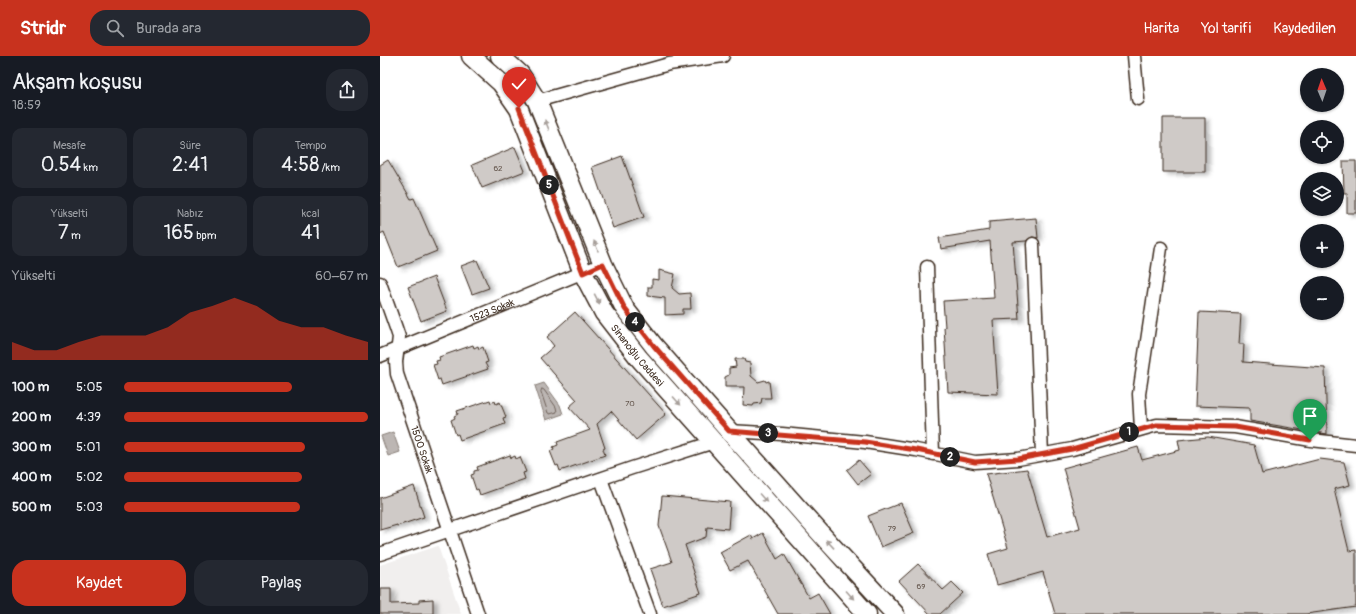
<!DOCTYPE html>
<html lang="tr">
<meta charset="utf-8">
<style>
:root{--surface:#171b24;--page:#242831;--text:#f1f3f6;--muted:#9ea1a6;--accent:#c8321e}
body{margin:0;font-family:Pangolin,sans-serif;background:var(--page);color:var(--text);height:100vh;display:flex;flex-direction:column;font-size:15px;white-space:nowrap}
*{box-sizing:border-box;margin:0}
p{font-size:13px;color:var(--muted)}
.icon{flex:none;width:22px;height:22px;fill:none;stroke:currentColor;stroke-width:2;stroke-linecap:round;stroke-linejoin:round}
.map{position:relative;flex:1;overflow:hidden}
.panel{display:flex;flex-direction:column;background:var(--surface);width:380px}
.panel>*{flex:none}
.needle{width:26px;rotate:358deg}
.buttons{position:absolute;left:920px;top:12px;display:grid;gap:8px}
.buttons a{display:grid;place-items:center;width:44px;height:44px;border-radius:50%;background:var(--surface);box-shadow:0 1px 3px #0004;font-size:20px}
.pin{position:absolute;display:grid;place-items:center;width:34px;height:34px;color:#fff;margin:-41px -17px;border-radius:50% 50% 50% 0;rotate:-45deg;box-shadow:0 0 4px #0007}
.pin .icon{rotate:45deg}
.km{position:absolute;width:20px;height:20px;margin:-10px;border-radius:50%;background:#222;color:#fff;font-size:11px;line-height:20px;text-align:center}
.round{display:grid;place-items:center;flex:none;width:42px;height:42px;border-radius:16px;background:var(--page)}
.summary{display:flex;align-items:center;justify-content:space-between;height:68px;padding:0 12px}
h1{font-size:22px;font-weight:600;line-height:30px}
.metrics{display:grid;grid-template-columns:repeat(3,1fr);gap:6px;height:68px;padding:4px 12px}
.metrics div{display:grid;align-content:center;border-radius:10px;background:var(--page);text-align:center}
.metrics b{font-size:20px;font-weight:600}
.metrics small{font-size:11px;font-weight:400}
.metrics p{font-size:11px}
.chart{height:112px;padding:8px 12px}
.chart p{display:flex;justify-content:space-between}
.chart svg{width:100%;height:72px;margin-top:4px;fill:var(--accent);opacity:.7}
.cta{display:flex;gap:8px;margin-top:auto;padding:8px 12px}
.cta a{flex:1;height:46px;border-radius:16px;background:var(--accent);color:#fff;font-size:16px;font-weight:600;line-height:46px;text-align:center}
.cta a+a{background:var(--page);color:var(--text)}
ul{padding:0 12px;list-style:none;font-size:13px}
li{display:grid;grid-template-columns:64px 48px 1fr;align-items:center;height:30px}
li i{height:10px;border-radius:5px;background:var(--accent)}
header{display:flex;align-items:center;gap:24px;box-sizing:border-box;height:56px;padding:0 20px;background:var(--accent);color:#fff}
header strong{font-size:19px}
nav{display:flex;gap:22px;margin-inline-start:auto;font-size:14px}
.search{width:280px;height:36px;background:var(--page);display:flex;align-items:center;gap:10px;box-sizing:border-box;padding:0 14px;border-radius:16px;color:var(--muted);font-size:15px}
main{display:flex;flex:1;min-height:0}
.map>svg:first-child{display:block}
.built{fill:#f1efee}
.water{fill:#bcb6b3;stroke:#887e77}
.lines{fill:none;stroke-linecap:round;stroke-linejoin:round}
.shore{stroke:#6f625a;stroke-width:1}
.building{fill:#cfcac7;stroke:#3b2a1e;filter:url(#shadow)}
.minor-casing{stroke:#3b2a1e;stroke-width:15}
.primary-casing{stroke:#3b2a1e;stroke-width:21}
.minor{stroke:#fff;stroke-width:12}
.primary{stroke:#fff;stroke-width:18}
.oneway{fill:#a79f9a}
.route-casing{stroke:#fff;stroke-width:8}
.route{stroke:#c8321e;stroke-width:5}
.labels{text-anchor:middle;stroke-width:3;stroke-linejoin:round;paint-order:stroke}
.number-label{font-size:8px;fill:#605248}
.street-label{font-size:10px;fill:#3b2a1e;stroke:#fff}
</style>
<header>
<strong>Stridr</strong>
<div class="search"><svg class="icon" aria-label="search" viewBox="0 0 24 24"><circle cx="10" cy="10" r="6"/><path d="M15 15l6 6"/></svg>Burada ara</div>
<nav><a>Harita</a><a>Yol tarifi</a><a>Kaydedilen</a></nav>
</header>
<main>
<section class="panel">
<div class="summary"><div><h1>Akşam koşusu</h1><p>18:59</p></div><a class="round"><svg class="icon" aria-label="share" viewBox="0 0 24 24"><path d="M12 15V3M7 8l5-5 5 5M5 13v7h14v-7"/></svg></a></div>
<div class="metrics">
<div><p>Mesafe</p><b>0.54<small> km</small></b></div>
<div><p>Süre</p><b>2:41</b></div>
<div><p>Tempo</p><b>4:58<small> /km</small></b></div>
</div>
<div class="metrics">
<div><p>Yükselti</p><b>7<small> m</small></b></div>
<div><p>Nabız</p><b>165<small> bpm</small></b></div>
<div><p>kcal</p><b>41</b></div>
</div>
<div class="chart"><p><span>Yükselti</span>60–67 m</p>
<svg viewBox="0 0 160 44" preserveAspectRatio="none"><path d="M0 44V33L10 38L20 38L30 33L40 29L50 29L60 29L70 24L80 15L90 11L100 6L110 11L120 20L130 24L140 24L150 29L160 33V44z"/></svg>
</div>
<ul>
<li><b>100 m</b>5:05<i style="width:69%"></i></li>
<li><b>200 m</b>4:39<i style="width:100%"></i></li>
<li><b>300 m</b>5:01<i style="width:74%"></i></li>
<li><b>400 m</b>5:02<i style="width:73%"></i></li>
<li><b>500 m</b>5:03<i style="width:72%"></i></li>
</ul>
<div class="cta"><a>Kaydet</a><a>Paylaş</a></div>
</section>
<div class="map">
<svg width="976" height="558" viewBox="0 0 976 558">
<defs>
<filter id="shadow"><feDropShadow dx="4.5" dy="2.5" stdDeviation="2" flood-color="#0004"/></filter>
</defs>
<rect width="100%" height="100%" fill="#fff"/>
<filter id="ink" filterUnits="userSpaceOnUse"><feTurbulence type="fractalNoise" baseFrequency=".025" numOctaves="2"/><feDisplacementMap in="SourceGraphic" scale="8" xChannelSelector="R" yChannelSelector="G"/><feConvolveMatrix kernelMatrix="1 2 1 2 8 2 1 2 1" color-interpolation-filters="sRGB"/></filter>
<g filter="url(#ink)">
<path class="built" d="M58,490L81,558H0V509Z"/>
<path class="water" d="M164,327L180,349L183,358L166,364L155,330Z
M13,376L20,396L8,400L1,380Z"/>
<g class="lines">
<path class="shore" d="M162,333L164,334L176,351L177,356L170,358L168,357L161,336Z"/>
</g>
<path class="building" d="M783,62H825V116H783Z
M135,91L145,115L102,132L92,109Z
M242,100L264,161L233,172L212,111Z
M8,104L31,143L34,142L57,195L18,211L4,176L0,178V109Z
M963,105H976V157H967V137H964Z
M656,162L658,182L652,181L646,185L633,186L639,263L613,264L618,338L568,336L564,271H565L563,245L614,242L610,185L561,193L559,182L609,174V166Z
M97,204L109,232L92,238L81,210Z
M279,214L295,218L292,232L299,238L310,237L311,253H303V258L285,259V242L268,240V231H272V223L279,224Z
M54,221L67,255L41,265L28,231Z
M195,256L286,358L256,384L231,355L217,368L225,392L223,393L225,399L180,415L178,409L176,410L170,395L174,393L173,391L178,389L177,386L210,374L189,351L197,344L160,302L174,290L167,281Z
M819,256L861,258L859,288H864L863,306L945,312L947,378L870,365V352L815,350Z
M93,289L94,292L98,290L99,293L103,291L108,306L105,307L108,313L62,329L60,323L58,324L53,309L57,308L56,305L60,304L59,301Z
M355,303H364L365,306L370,307L371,320L378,326L385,324L386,326L389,325L391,342H382L381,347L374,348L373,350L363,349L364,331H345V321L349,319V312L356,311Z
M110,344L111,347L115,345L116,348L120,346L126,361L123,362L125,368L80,384L78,378L76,379L71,364L75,362L74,360L78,358L77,355Z
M828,381L874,389L882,418L940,403L964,406L970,429L954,433L969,495L976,494V551L926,558H675L663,516L617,529L608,498L628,492L606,418L647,413L667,481L700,472L683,412L758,391L762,404L800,394L798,384Z
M130,399L131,402L135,400L136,403L140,401L146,416L143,417L145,423L100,439L98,433L96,434L91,419L94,418V415L98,414L97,411Z
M479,404L491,418L478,428L467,414Z
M34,430L44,461L17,470V469L0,474V442Z
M282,440L350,446L348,473L327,471L326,481L305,489L321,537L283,550L270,513L292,506L279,470Z
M521,447L534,477L501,491L488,460Z
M383,477L397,503L404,498L429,542L438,537L450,558H398L368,505L350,514L340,496L371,479L373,483Z
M538,508L563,534L572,526L583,537L560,558H550L519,525Z
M0,533H11V548L39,547V544L53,543V558H0Z"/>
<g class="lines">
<defs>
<g id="minor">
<path d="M754,0L758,43"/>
<path d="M157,45L289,8L343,0"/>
<path d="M653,188L662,398"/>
<path d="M547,211L553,398"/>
<path id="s1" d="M0,227L16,272L19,281L16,306L17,318L98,558"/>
<path id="s2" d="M0,300L223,208"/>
<path d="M761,373L759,338L781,192"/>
<path d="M349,375L402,378L485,386L536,394L595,406L638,403L692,393L777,369L855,371L931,384L976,389"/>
<path d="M221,423L270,558"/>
<path d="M0,498L252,412L334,386"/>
</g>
<g id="primary">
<path id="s3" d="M91,0L121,27L139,53L203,217L224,257L259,302L487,558"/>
<path d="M120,0L140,18L157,45L223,208L245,253L274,290L349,375L450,488L515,558"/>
</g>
</defs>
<use href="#minor" class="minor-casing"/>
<use href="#primary" class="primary-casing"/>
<use href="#minor" class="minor"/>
<use href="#primary" class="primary"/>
</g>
<defs><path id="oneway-solid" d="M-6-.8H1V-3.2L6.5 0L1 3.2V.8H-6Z"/></defs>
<g class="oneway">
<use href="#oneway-solid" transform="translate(167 69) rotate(-112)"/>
<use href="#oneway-solid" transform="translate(216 190) rotate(-112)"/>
<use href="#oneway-solid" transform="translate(217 243) rotate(63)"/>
<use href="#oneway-solid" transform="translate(297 345) rotate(48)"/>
<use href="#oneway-solid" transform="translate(383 442) rotate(48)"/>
<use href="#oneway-solid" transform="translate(450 488) rotate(-133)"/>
<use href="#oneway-solid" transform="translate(470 539) rotate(48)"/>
</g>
</g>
<g class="lines" filter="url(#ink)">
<defs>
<path id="route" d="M139,52L203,217L223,208L245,253L274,290L349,375L485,386L536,394L595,406L638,403L692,393L777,369L855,371L930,384"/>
</defs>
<use href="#route" class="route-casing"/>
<use href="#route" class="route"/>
</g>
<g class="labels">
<g class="number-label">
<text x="118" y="115">62</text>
<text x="250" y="350">70</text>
<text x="512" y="475">79</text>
<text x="541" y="533">69</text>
</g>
<g class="street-label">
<text dy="4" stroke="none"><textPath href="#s2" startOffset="121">1523 Sokak</textPath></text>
<text dy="4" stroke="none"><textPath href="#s3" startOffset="347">Si̇nanoğlu Caddesi</textPath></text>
<text dy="4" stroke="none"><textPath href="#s1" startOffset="174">1500 Sokak</textPath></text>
</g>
</g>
</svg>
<div class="buttons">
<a><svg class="needle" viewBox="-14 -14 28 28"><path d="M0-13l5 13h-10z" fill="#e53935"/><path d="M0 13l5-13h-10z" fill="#9ea1a6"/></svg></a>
<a><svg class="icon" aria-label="locate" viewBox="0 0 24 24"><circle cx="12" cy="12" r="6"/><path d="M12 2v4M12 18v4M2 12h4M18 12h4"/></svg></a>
<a><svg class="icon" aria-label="layers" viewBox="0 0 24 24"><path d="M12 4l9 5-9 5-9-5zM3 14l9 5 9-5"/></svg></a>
<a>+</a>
<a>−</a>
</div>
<div class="pin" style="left:930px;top:384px;background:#1e9e55"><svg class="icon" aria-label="arrive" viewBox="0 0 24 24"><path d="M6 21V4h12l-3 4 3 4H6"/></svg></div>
<div class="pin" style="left:139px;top:52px;background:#d93025"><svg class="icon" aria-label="check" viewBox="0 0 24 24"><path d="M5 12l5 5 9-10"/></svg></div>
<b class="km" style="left:749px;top:376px">1</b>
<b class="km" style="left:570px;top:401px">2</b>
<b class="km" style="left:388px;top:377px">3</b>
<b class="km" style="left:255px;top:266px">4</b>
<b class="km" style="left:169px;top:129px">5</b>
</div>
</main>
